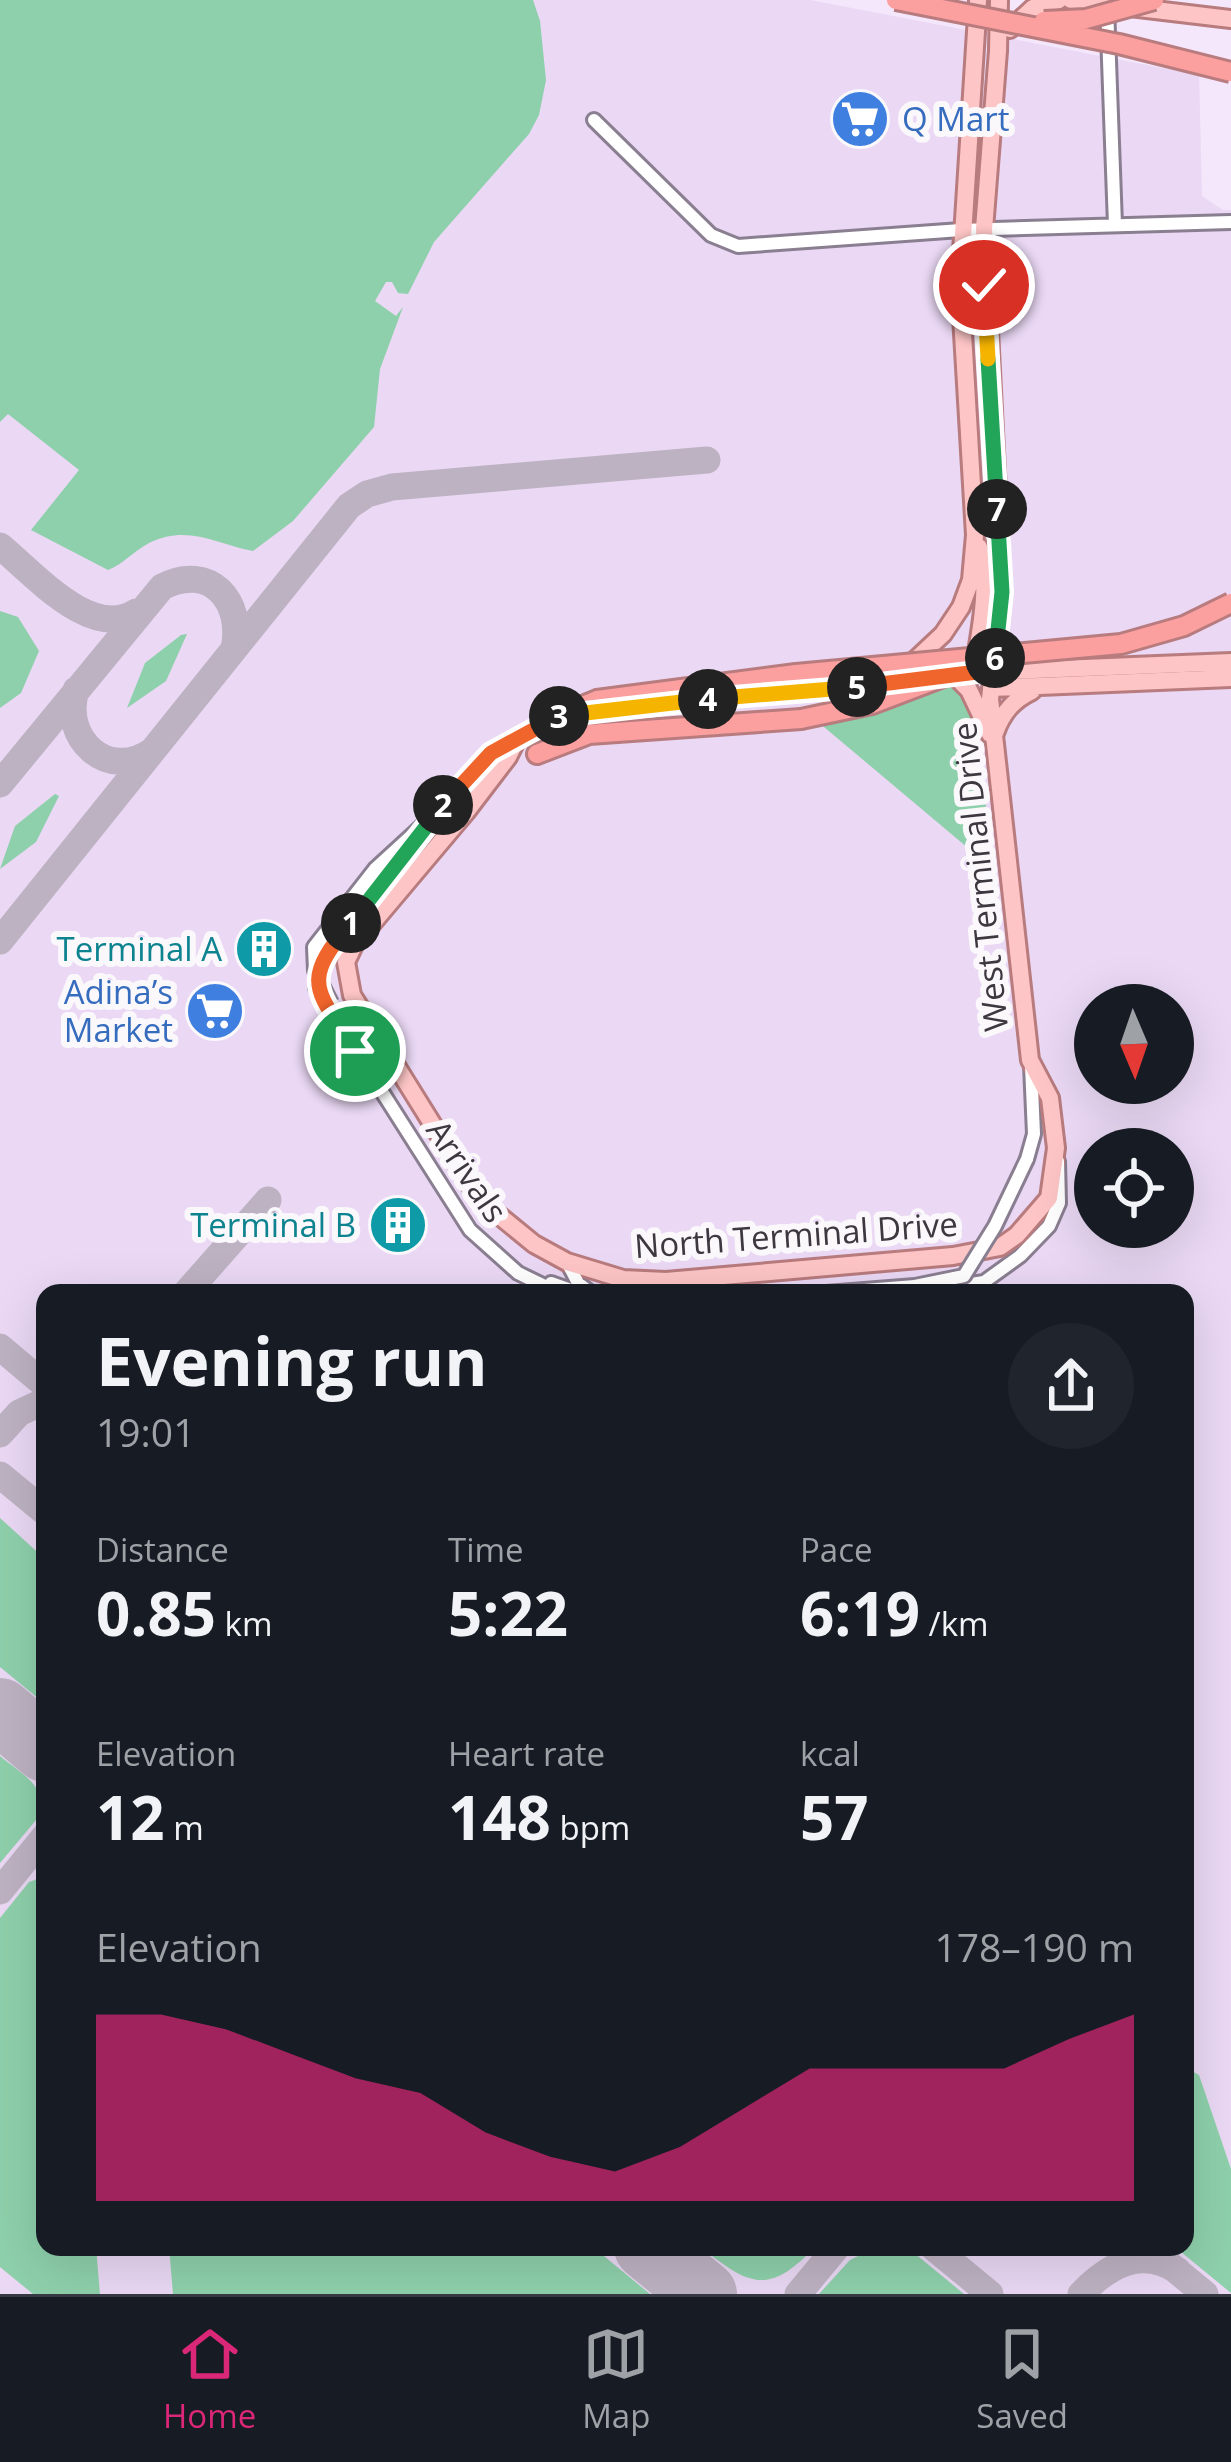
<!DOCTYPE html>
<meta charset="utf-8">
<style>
:root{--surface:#171b24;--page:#20242c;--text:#f1f3f6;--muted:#9ea1a6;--line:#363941;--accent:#db2777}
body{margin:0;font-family:"Open Sans",sans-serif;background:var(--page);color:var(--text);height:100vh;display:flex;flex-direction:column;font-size:45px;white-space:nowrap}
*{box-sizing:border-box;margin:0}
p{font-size:39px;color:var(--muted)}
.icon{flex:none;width:66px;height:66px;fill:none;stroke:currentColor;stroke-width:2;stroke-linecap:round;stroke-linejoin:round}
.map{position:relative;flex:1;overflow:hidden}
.panel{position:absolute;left:36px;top:1284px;width:1158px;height:972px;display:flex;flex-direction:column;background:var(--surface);border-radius:24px;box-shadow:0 12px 48px #0002}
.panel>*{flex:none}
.needle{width:78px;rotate:178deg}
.tools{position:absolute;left:1074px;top:984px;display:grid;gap:24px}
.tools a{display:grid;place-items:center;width:120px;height:120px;border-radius:50%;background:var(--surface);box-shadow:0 12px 48px #0002;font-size:60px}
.pin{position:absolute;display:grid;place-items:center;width:102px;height:102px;color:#fff;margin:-51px;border:6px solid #fff;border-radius:50%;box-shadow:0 3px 12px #0007}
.km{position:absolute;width:60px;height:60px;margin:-30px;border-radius:50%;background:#222;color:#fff;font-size:33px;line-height:60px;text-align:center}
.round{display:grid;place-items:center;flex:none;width:126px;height:126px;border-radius:63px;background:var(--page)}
.overview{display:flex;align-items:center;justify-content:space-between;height:204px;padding:0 60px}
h1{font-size:66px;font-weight:700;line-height:90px}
.figures{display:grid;grid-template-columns:repeat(3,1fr);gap:18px;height:204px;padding:12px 60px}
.figures div{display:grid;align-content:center}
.figures b{font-size:60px;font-weight:700}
.figures small{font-size:33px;font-weight:400}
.figures p{font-size:33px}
.chart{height:336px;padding:24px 60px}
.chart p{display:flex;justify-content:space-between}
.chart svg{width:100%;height:216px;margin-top:12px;fill:var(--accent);opacity:.7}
.tab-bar{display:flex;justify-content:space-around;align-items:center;height:168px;border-top:3px solid var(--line);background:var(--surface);font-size:33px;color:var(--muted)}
.tab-bar a{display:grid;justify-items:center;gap:6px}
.tab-bar .on{color:var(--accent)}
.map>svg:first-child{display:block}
.built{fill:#ead8f4;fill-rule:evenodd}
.green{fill:#8ed0ab}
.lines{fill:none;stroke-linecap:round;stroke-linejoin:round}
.taxiway{stroke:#bdb2c2;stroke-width:27}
.runway{stroke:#bdb2c2;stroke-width:66}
.minor-casing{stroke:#8a7e91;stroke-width:18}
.major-casing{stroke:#b87b7e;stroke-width:22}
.highway-casing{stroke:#b87b7e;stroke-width:24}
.minor{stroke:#fff;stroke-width:12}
.major{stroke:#fdc5c5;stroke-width:16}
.highway{stroke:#fb9f9f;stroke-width:18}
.minor-bridge-casing{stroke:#8a7e91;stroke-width:18;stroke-linecap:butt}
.highway-bridge-casing{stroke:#b87b7e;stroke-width:24;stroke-linecap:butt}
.minor-bridge{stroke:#fff;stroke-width:12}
.highway-bridge{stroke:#fb9f9f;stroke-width:18}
.split-1-casing{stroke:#fff;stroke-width:24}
.split-2-casing{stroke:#fff;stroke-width:24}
.split-3-casing{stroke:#fff;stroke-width:24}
.split-4-casing{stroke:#fff;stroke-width:24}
.split-5-casing{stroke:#fff;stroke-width:24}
.split-6-casing{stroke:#fff;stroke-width:24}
.split-7-casing{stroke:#fff;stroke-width:24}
.split-8-casing{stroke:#fff;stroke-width:24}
.split-9-casing{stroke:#fff;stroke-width:24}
.split-1{stroke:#f0652b;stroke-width:15}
.split-2{stroke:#22a559;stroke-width:15}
.split-3{stroke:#f0652b;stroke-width:15}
.split-4{stroke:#f5b400;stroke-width:15}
.split-5{stroke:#f5b400;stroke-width:15}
.split-6{stroke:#f0652b;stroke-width:15}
.split-7{stroke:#22a559;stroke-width:15}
.split-8{stroke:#22a559;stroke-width:15}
.split-9{stroke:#f5b400;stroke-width:15}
.labels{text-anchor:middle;stroke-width:12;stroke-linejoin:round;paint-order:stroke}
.shop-label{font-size:33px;fill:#366cbe;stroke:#fbf8fc;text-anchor:start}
.street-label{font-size:33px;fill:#3d3840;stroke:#fbf8fc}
.culture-label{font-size:33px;fill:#0d838f;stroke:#fbf8fc;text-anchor:end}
</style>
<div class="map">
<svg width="1231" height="2294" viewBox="0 0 1231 2294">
<rect width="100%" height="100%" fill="#f4e6fb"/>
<path class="built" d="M0,0H810L1199,75L1202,196L1223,210H1231V2294H0ZM1095,1005H1173V1083H1095ZM1095,1149H1173V1227H1095ZM45,1293H1185V2247H45Z"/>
<path class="green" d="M0,0H533L540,21L546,80L539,115L529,134L434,242L408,294L398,293L392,282H386L375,301L396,316L403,307L380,369L374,427L293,521L253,551C216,544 188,524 149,543C134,551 123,564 108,570L31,530L79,470L8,414L0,422Z
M0,611L18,617L39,651L21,693L0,708Z
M187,634L166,681L127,708L145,663L181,635Z
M950,682L971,698L976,721L993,869L805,711L867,695Z
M55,794L59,796L36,842L0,869L15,826Z
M0,1518L45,1559V1704L0,1667Z
M0,1756C19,1772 46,1785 42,1813L0,1863Z
M43,1877L45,2247H96L100,2294H33L0,2267V1918L29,1882Z
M1185,2067L1199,2075L1231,2169V2293L1175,2247H1185Z
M169,2247H593L650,2294H173Z
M701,2247H815C770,2294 751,2288 701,2247Z
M876,2247L913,2252L964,2294H819L850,2260Z"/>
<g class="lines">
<path class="taxiway" d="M0,546C34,574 92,641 136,612
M76,690C61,738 107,782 152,751
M0,784L162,587C210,562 244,601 234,649
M0,941L349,506L367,494L392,487L707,460
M186,1293L268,1200
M0,1347L45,1385
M0,1434L19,1413L45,1401
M0,1475L45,1512
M0,1891L45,1836
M933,2247L990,2294
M1166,2262L1205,2294
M798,2294L837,2247
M1081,2294C1108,2266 1141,2246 1178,2271"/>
<path class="runway" d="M0,1711L45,1749
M647,2247L704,2294"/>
<defs>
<path id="minor" d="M1107,6L1115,225
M594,120L711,235L738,246L961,230L1231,222
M434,815C418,839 401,863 383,886C357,918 321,945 316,988L470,1230L518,1273L559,1293
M315,971L314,947L375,869L434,815L491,753L515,742
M1027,1159L1034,1134L1031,1065
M567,1262L578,1283L591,1293
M551,1283L579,1293
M826,1293L915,1286
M912,1293L984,1282L1020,1256L1049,1226L1059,1203L1058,1161"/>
<path id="major" d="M1071,0L1231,19
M1010,29L1033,8L1059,0
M910,665L943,634L961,607L971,580L975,535L960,283L978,0
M974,670C980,631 991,586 979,547
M962,673L1231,662
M953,674L969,690L990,734
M931,677L597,709L553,718L516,741L508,757L466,812L354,945L346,962L352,995L479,1199L534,1244L567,1262L623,1279L666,1281L953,1256L1000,1247L1017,1235L1049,1198L1056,1148L1050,1098L1030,1060L990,699L1002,592L984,229L998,51L999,0
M991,688L1231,678
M995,733C1002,713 1013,700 1032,691"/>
<path id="highway" d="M553,718L597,700L796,674
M537,754L589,734L801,719"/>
</defs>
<use href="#minor" class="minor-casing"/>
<use href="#major" class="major-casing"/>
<use href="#highway" class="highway-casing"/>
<use href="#minor" class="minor"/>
<use href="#major" class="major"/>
<use href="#highway" class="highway"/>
<defs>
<path id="minor-bridge" d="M315,971L331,1003
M915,1286L964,1276L995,1226L1027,1159"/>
<path id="highway-bridge" d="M896,0L1119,44L1231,72
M1044,21L1086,19L1154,0
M796,674L1121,644L1184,626L1231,603
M801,719L872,704L977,664"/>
</defs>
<use href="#minor-bridge" class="minor-bridge-casing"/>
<use href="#highway-bridge" class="highway-bridge-casing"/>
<use href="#minor-bridge" class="minor-bridge"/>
<use href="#highway-bridge" class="highway-bridge"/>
</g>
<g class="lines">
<defs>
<path id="split-1" d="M351,923C298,984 318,990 355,1051"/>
<path id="split-2" d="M351,923L443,805"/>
<path id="split-3" d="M443,805L491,753L559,716"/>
<path id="split-4" d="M559,716L708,699"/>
<path id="split-5" d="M708,699L857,687"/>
<path id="split-6" d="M857,687L993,670L995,658"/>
<path id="split-7" d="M995,658L1002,592L997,509"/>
<path id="split-8" d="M988,359L997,509"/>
<path id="split-9" d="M984,285L988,359"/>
</defs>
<use href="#split-1" class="split-1-casing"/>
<use href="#split-2" class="split-2-casing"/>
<use href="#split-3" class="split-3-casing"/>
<use href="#split-4" class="split-4-casing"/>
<use href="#split-5" class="split-5-casing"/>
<use href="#split-6" class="split-6-casing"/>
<use href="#split-7" class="split-7-casing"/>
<use href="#split-8" class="split-8-casing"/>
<use href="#split-9" class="split-9-casing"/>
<use href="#split-1" class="split-1"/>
<use href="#split-2" class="split-2"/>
<use href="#split-3" class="split-3"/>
<use href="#split-4" class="split-4"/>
<use href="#split-5" class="split-5"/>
<use href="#split-6" class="split-6"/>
<use href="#split-7" class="split-7"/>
<use href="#split-8" class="split-8"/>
<use href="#split-9" class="split-9"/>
</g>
<defs>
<symbol id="supermarket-disc" viewBox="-11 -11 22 22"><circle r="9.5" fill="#3f7fe0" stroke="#fbf8fc"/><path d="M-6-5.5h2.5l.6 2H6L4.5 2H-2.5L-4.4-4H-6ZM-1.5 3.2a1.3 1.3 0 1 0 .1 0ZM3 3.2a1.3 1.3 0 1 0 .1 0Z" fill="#fff"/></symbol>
<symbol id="building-disc" viewBox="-11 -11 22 22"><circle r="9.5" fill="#0f9aa8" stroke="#fbf8fc"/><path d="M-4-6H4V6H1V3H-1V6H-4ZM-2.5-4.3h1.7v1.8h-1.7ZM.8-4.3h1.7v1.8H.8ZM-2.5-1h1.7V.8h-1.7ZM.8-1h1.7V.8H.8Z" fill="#fff"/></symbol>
</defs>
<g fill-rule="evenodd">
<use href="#supermarket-disc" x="827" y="86" width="66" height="66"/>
<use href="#building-disc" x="231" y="916" width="66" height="66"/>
<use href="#supermarket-disc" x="182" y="978" width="66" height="66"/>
<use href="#building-disc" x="365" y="1192" width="66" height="66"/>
</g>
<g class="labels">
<g class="shop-label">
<text x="902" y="131">Q Mart</text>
<text x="173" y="1004" text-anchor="end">Adina’s<tspan x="173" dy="38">Market</tspan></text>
</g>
<g class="street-label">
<text transform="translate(980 877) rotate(-96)" y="12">West Terminal Drive</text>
<text transform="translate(467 1171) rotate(56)" y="12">Arrivals</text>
<text transform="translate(796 1235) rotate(-4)" y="12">North Terminal Drive</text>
</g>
<g class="culture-label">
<text x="222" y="961">Terminal A</text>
<text x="356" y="1237">Terminal B</text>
</g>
</g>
</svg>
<div class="tools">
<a><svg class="needle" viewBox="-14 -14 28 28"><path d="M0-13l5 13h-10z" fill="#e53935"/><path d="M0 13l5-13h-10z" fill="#9ea1a6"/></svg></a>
<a><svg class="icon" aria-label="locate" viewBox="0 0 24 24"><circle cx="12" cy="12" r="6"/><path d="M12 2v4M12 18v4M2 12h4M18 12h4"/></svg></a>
</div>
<div class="pin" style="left:355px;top:1051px;background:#1e9e55"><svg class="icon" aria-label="arrive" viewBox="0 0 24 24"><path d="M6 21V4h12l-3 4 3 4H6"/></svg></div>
<div class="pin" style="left:984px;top:285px;background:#d93025"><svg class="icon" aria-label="check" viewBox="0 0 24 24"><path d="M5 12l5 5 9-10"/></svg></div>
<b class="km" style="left:351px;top:923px">1</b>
<b class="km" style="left:443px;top:805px">2</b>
<b class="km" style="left:559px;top:716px">3</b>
<b class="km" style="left:708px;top:699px">4</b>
<b class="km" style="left:857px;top:687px">5</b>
<b class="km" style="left:995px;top:658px">6</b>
<b class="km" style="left:997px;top:509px">7</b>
<section class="panel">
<div class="overview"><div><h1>Evening run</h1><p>19:01</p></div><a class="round"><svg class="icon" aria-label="share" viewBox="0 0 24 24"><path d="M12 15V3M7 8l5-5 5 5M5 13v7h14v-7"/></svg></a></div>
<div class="figures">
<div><p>Distance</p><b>0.85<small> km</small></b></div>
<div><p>Time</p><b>5:22</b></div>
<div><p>Pace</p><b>6:19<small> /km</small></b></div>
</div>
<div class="figures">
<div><p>Elevation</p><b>12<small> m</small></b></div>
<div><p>Heart rate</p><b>148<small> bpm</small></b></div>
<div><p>kcal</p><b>57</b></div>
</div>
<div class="chart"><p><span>Elevation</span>178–190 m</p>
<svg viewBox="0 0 160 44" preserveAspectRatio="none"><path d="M0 44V6L10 6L20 9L30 14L40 19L50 22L60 30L70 35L80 38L90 33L100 25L110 17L120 17L130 17L140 17L150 11L160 6V44z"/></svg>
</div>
</section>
</div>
<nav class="tab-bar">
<a class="on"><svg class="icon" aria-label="home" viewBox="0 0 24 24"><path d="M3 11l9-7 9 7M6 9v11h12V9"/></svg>Home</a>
<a><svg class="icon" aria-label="map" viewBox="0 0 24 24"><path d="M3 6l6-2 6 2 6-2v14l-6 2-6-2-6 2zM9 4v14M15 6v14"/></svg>Map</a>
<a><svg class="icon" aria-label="saved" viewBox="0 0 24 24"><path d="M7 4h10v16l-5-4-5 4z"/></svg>Saved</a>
</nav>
